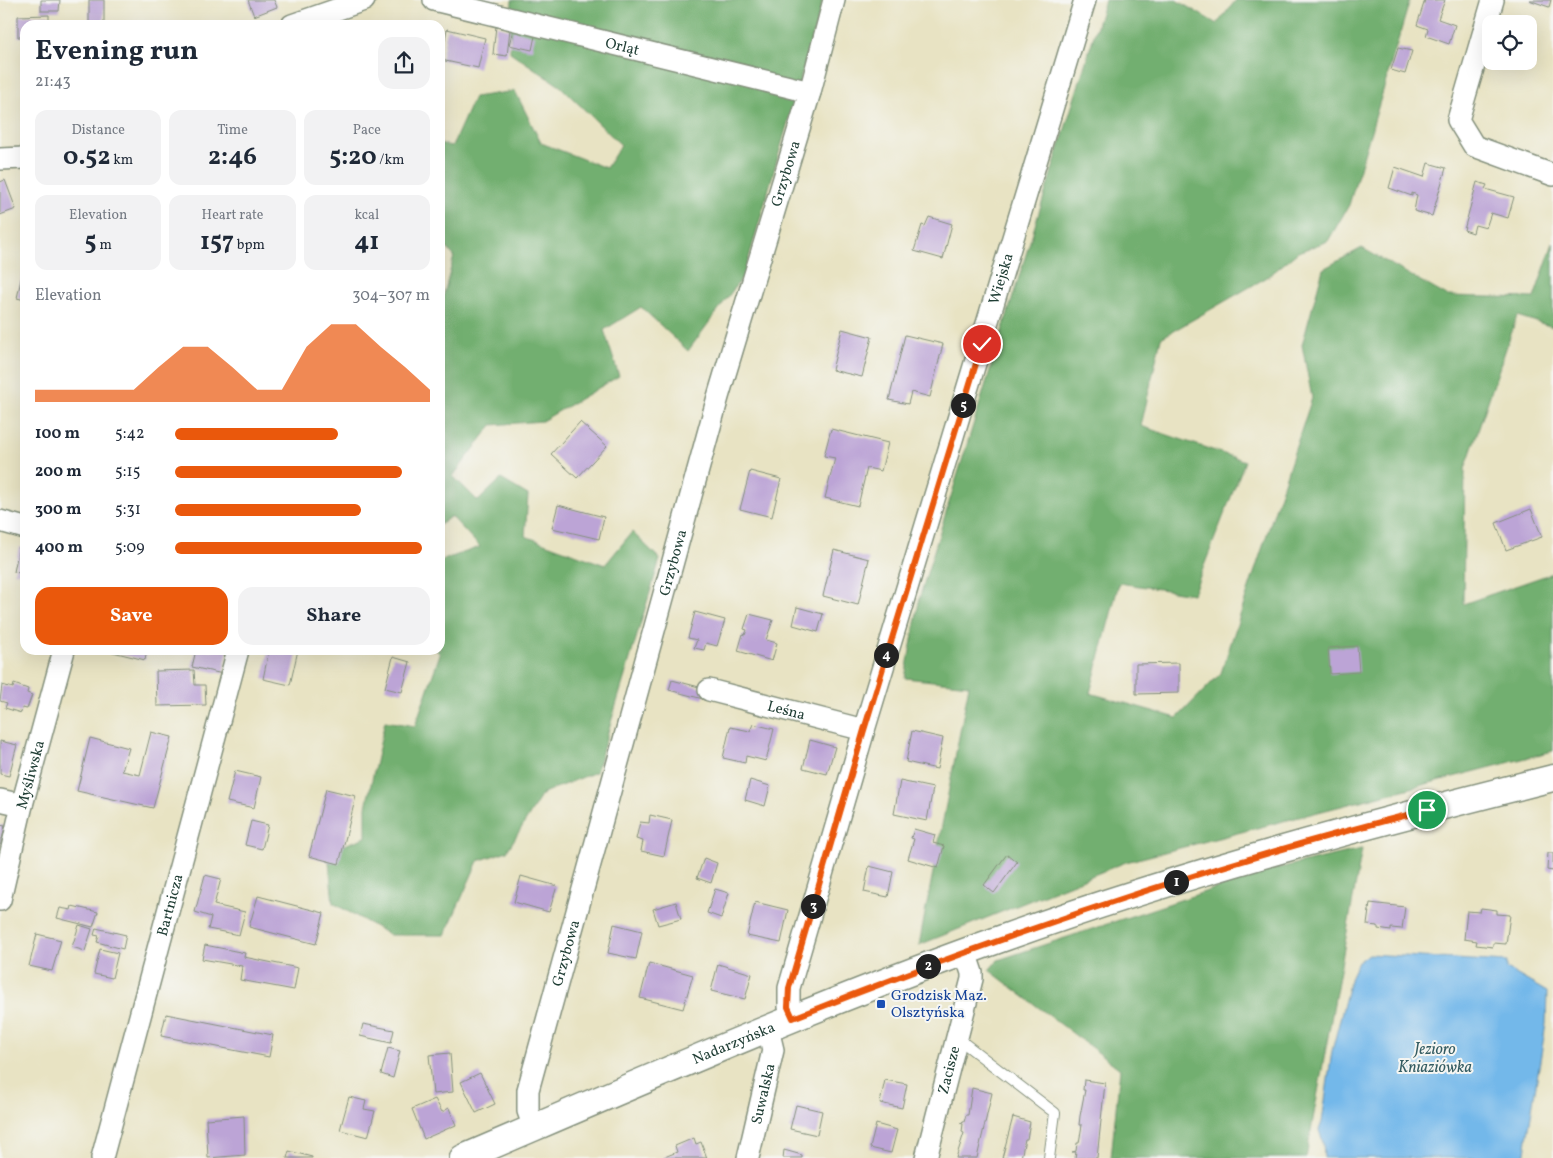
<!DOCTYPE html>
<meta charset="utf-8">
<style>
:root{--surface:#fff;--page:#f2f2f3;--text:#1f2937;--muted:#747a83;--accent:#ea580c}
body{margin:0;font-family:Vollkorn,serif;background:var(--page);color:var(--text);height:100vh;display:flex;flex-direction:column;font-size:19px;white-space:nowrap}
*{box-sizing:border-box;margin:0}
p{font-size:16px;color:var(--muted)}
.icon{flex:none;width:28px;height:28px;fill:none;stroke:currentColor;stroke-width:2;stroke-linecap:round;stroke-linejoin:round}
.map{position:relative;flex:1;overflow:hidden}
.details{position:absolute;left:20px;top:20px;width:425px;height:635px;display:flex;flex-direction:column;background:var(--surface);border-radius:15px;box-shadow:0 5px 20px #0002}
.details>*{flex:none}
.fabs{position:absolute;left:1482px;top:15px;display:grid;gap:10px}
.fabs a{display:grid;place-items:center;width:55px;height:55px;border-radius:10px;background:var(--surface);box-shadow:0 5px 20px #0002;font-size:25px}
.pin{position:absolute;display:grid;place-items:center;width:42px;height:42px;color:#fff;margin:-21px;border:2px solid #fff;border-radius:50%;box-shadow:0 1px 5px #0007}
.km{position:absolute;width:25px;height:25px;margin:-12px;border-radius:50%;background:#222;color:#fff;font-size:14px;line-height:25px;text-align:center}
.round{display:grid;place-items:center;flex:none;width:52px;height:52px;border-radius:15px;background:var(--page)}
.summary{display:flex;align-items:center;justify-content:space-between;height:85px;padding:0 15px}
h1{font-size:28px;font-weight:700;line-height:38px}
.figures{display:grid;grid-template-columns:repeat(3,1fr);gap:8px;height:85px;padding:5px 15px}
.figures div{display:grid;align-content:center;border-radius:12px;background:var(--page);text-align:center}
.figures b{font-size:25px;font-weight:700}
.figures small{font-size:14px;font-weight:400}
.figures p{font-size:14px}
.chart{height:140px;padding:10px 15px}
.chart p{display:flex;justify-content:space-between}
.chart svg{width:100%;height:90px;margin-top:5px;fill:var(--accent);opacity:.7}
.primary-button{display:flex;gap:10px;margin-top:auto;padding:10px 15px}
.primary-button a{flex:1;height:58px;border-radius:15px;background:var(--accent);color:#fff;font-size:20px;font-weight:700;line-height:58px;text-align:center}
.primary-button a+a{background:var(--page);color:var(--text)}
ul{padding:0 15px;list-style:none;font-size:16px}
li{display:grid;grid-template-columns:80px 60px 1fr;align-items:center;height:38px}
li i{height:12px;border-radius:6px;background:var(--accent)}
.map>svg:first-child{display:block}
.forest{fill:#72af6f;stroke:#487652}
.water{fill:#73b8ea;stroke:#497a8f}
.building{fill:#bca4d6}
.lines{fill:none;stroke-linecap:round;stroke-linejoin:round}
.service-casing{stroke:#84907c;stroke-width:12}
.minor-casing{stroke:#84907c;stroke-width:24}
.tertiary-casing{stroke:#84907c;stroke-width:29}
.service{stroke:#fff;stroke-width:10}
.minor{stroke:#fff;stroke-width:21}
.tertiary{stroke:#fff;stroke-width:26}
.route-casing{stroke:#fff;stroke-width:10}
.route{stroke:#ea580c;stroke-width:6}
.transit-dot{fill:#1a4fb4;stroke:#f6f6f2;stroke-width:2}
.labels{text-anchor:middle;stroke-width:4;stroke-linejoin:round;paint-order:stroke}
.street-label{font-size:15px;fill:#1f3d34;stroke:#f6f6f2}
.transit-label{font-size:15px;fill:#164399;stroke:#f6f6f2;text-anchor:start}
.water-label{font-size:16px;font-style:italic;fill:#345c62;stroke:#f6f6f2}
</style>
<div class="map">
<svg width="1553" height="1158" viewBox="0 0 1553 1158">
<rect width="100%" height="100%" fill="#f6f6f2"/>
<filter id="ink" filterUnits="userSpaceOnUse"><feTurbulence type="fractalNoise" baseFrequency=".02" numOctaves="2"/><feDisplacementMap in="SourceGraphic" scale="10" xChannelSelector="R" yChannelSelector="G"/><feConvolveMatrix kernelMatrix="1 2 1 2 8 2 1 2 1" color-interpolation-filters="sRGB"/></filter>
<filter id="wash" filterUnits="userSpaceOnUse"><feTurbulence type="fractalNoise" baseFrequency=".0096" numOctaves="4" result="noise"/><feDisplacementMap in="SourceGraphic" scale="20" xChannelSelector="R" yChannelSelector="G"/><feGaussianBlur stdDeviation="1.12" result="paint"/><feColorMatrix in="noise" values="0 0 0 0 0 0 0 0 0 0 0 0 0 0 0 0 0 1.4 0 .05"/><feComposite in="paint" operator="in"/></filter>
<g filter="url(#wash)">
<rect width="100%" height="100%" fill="#e8e3c3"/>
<path class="forest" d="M512,0H823L744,275L688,351L641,307L604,330L619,376L542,421L492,425L453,476L478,501L501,479L528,495L525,536L605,565L632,532L660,559L596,772L543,793L507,851L478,861L445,935H390L333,903L328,851L366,837V807L385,721L415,726L440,654L436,650H440V561L480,547L451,516L440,525V415L445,414L440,404V309L454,256L440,241V144L452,146L474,97L515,91L541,143L606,168L621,145L560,86L510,52Z
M1105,0H1176L1217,24L1236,0H1410L1349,205L1328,241L1298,252L1269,276L1161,338L1141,426L1245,461L1193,594L1119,583L1090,693L1177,718L1221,673L1312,398L1302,345L1323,269L1362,248L1447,296L1534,298L1553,243V327L1517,316L1465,469L1463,604L1553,573V751L1126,862L919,945L969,685L905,678L920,596Z
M1362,849L1306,1158H1111L1120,1069L989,970L998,960L1274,869Z"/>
<path class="water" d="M1369,954L1507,962V969L1547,992L1546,1024L1524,1158H1324L1323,1143L1319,1130L1322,1122L1332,1051L1351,976L1357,963Z"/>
<g id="blocks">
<path class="building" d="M41,0H60L59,11H41Z
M89,0H104V25H89Z
M248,0H274L277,7L254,16Z
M1425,0H1445L1438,19L1455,25L1449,44L1426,36L1428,29L1417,25Z
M1529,0H1551L1549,7Z
M49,15V25H25V37H18V16Z
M496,26L510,29L507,56L493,54Z
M447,29L485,38L478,68L441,60Z
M513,30L535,36L532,50L509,45Z
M1398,48L1412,51L1405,74L1391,70Z
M1428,163L1446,168L1432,216L1414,211L1417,195L1412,193V196L1389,188L1395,167L1424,177Z
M5,180L16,209L0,215V182Z
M1477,182L1487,185L1485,189L1514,197L1508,218L1491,213L1486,228L1475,225L1473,233L1464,230Z
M929,217L952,224L943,259L914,251L922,225L925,226Z
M24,266L25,267V300L17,298Z
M842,329L872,337L862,377L832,370Z
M905,335L943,344L930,397L911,392L908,404L889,400Z
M580,422L607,446L577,478L551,454Z
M831,429L888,443L881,471L867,468L858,506L825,498L835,458L824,456Z
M750,471L781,479L772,517L740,509Z
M558,505L604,517L599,539L552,528Z
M1531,509L1542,537L1506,550L1496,523Z
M19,547L25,549V574L14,572Z
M834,550L869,559L858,605L823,596Z
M797,607L823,614L818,632L793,625Z
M695,612L725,620L717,646L706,643L704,650L694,648L697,640L688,638Z
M749,614L773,620L766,640L777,643L772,661L738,651L743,634L745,635L747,630L744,629Z
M1357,646L1359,672L1330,674L1328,648Z
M105,650H147L145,660Z
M196,650H228L223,674L192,667Z
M269,650H298L290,685L263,679Z
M393,657L410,662L402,692L385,688Z
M1179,663V693L1136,694V664Z
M194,670L195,685H205L206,705L157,706L156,671Z
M672,680L707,689L703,699L669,690Z
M14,684L28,689L27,693L32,695L27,709L22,708L21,713L5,708L7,703L0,701L2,685L13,688Z
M753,724L774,729L766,761L746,756L745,763L723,758L730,727L750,731Z
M912,731L943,738L937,769L906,762Z
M151,732L172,737L153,808L77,791L90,738L129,748L122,771L140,775Z
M810,740L835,747L827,774L803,768Z
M0,741L17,745L9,776L0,774Z
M235,771L261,777L254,808L227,802Z
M750,780L770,786L765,806L745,800Z
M900,781L933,788L927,821L894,814Z
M326,789L356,796L339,864L309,856Z
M650,815L672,820L664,856L641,851L643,841L636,839L640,822L649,823Z
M251,821L268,825L262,849L245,845Z
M0,825L5,826L1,845L0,844Z
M914,829L935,835L933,843L944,846L938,868L908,859L914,839L911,838Z
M1548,853H1553V871L1547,870Z
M1007,854L1017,862L994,893L984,885Z
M704,858L717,863L711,883L697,878Z
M869,866L893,872L888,897L864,892Z
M205,875L221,879L214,905L245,912L239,935L208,929L211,917L195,912Z
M521,876L557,886L549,912L514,902Z
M715,889L729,893L721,918L707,913Z
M258,896L324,913L316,944L249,927Z
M676,902L681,919L658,925L653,909Z
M755,902L788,910L781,943L747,936Z
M1370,903L1405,907L1402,929L1391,928V931L1378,929V926L1367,925Z
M72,906L98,912L93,927L57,918L60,908L71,910Z
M1481,908L1497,910V914L1510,915L1506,944L1493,943V947L1476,945L1477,941L1464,939L1467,911L1480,912Z
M614,924L642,931L636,959L608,953Z
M79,925L92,929L85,951L72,947Z
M96,928L126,935L123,949L97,942L99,936L94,935Z
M37,934L61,940L52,971L29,966Z
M205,945L245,953L244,957L298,968L294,990L240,980L242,966L202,959Z
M100,949L118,953L112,978L94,974Z
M649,963L693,975L683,1009L640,998Z
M718,964L752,974L745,999L711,991Z
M166,1014L273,1035L269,1057L161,1036Z
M363,1024L394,1030L391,1043L360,1036Z
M388,1048L400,1051L393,1078L381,1074Z
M450,1053L453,1092L433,1094L429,1055Z
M480,1073L495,1104L476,1113L461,1082Z
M885,1080L907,1084L902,1108L880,1103Z
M1084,1080L1105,1083L1097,1158H1075L1076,1152H1072L1076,1151L1077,1143H1079L1082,1125H1079L1080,1116L1085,1090H1083Z
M972,1088L992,1093L977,1158H956L964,1133L962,1132L963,1124L960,1123L964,1122L966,1115H968Z
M349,1097L366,1101L364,1109L375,1111L368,1137L340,1130Z
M435,1099L442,1112L449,1108L456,1125L424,1139L412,1109Z
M796,1105L822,1111L817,1135L790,1129Z
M244,1116L245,1155L208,1158L206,1119Z
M1013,1117L1030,1122L1027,1139H1025L1021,1158H1002Z
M876,1124L897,1130L891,1153L870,1148Z
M694,1138L696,1144L701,1142L707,1158H662L677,1152L675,1146Z
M784,1150L802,1155V1158H783Z
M289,1151L312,1157V1158H287Z"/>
</g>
</g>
<g filter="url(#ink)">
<use href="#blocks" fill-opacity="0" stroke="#84907c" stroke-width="1"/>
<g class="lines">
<defs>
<path id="service" d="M956,1037L1055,1113L1049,1158"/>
<g id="minor">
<path id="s1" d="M434,0L810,92"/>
<path d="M1493,0L1458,120L1474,146L1553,175"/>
<path d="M292,25L364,0"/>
<path d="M0,159L25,158"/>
<path d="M0,521L25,528"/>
<path id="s2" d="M709,690L864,730"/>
<path d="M0,800L22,805"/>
<path id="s3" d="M0,900L22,805L64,650"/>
<path id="s4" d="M793,1018L789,1007V988L864,730L1085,0"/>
<path id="s5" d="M534,1128L528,1111V1090L718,397L810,92L834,0"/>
<path id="s6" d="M102,1158L238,650"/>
<path id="s7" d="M748,1158L773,1050L768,1029"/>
<path id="s8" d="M926,1158L972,979V973L965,952"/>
</g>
<g id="tertiary">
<path id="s9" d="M463,1158C643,1081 822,1002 1006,937C1185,873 1369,824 1553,778"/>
</g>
</defs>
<use href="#service" class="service-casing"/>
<use href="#minor" class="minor-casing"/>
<use href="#tertiary" class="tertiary-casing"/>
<use href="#service" class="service"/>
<use href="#minor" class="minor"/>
<use href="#tertiary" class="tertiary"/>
</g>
</g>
<g class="lines" filter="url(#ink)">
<defs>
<path id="route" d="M982,344L864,730L789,988L788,1007L793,1018C1000,936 1211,864 1427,810"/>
</defs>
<use href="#route" class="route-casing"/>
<use href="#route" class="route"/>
</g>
<rect class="transit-dot" x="876" y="999" width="10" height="10" rx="2.5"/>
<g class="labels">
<g class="street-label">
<text dy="5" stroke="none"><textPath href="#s1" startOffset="194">Orląt</textPath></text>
<text dy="5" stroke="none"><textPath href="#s5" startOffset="991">Grzybowa</textPath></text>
<text dy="5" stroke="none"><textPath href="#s4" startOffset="771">Wiejska</textPath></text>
<text dy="5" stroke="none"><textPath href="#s5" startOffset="586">Grzybowa</textPath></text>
<text dy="5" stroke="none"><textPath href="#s2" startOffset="80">Leśna</textPath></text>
<text dy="5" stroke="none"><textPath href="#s3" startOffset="129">Myśliwska</textPath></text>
<text dy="5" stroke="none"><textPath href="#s6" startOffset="262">Bartnicza</textPath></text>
<text dy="5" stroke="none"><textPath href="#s5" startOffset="181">Grzybowa</textPath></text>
<text dy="5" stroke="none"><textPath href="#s9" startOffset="294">Nadarzyńska</textPath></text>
<text dy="5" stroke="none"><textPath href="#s8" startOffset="91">Zacisze</textPath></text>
<text dy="5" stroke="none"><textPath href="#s7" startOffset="66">Suwalska</textPath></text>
</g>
<g class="transit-label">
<text x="891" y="1000">Grodzisk Maz.<tspan x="891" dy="17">Olsztyńska</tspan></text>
</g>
<g class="water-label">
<text x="1435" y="1054">Jezioro<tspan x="1435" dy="18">Kniaziówka</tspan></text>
</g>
</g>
</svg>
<div class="fabs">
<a><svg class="icon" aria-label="locate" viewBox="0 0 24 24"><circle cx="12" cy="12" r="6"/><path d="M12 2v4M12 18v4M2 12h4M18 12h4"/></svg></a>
</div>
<div class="pin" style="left:1427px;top:810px;background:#1e9e55"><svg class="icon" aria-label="arrive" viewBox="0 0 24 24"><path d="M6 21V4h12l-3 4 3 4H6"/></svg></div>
<div class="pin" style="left:982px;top:344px;background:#d93025"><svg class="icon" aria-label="check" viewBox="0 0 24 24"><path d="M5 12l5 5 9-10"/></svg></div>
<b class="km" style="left:1176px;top:882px">1</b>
<b class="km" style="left:928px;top:966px">2</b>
<b class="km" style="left:813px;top:906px">3</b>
<b class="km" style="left:886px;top:655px">4</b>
<b class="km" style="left:963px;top:405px">5</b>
<section class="details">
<div class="summary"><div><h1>Evening run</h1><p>21:43</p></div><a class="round"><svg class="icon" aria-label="share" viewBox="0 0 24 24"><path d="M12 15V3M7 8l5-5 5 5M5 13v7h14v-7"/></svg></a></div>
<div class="figures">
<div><p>Distance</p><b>0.52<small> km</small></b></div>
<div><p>Time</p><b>2:46</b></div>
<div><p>Pace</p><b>5:20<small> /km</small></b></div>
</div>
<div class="figures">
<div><p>Elevation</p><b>5<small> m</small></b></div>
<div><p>Heart rate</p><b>157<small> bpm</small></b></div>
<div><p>kcal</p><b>41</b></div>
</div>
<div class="chart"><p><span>Elevation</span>304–307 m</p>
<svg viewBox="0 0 160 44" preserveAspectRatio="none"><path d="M0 44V38L10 38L20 38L30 38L40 38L50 27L60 17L70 17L80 27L90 38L100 38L110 17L120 6L130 6L140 17L150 27L160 38V44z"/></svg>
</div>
<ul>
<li><b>100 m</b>5:42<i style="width:64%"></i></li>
<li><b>200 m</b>5:15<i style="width:89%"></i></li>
<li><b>300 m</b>5:31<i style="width:73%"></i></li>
<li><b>400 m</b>5:09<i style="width:97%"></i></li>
</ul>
<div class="primary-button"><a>Save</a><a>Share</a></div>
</section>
</div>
